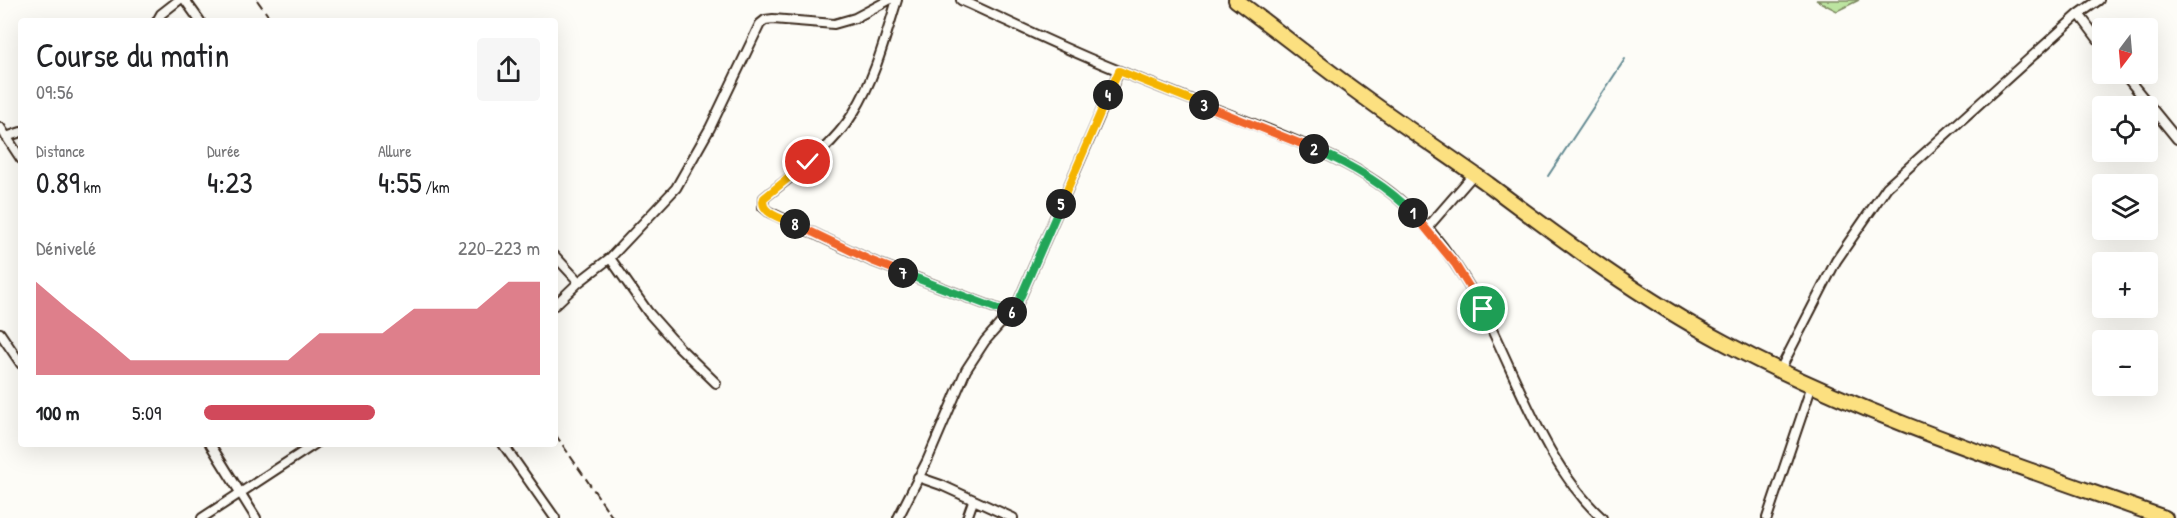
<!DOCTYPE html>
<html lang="fr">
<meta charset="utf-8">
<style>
:root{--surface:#fff;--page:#f6f6f6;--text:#202124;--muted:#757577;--accent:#d1495b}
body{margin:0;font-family:"Patrick Hand",sans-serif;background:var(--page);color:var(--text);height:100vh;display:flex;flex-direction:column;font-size:22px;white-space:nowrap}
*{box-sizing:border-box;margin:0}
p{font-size:20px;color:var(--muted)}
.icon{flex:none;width:33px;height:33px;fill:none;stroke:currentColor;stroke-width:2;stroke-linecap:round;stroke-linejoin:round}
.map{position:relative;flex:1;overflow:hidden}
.drawer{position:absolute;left:18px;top:18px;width:540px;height:429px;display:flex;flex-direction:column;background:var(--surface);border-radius:6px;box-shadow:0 6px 24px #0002}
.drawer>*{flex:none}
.needle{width:39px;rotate:196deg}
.buttons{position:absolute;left:2092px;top:18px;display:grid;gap:12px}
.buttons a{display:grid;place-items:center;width:66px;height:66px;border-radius:6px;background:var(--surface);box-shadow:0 6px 24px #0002;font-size:30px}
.pin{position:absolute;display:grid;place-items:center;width:51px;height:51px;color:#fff;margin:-26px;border:3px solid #fff;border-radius:50%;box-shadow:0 2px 6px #0007}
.km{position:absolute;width:30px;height:30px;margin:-15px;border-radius:50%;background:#222;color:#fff;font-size:16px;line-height:30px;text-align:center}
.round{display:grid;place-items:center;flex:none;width:63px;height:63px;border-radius:6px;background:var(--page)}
.overview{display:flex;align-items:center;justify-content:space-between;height:102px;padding:0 18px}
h1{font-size:33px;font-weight:600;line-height:45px}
.figures{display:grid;grid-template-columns:repeat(3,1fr);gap:9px;height:102px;padding:6px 18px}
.figures div{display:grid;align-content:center}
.figures b{font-size:30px;font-weight:600}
.figures small{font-size:16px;font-weight:400}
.figures p{font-size:16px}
.chart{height:168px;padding:12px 18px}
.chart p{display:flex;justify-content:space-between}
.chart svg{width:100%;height:108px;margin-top:6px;fill:var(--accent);opacity:.7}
ul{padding:0 18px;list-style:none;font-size:20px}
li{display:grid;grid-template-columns:96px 72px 1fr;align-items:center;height:45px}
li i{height:15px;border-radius:8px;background:var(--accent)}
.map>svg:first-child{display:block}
.green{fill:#bce4a0;stroke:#7c875f;stroke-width:1.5}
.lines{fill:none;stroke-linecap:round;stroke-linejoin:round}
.stream{stroke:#648a92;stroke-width:2}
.street-casing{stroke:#3b2a1e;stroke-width:12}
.highway-casing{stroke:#3b2a1e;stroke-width:18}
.street{stroke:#fdfcf7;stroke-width:8}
.highway{stroke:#fce080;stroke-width:14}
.rail{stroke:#3b2a1e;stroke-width:2;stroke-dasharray:9 4.5;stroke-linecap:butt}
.split-1-casing{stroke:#fff;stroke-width:12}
.split-2-casing{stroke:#fff;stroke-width:12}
.split-3-casing{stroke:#fff;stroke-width:12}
.split-4-casing{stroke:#fff;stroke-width:12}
.split-5-casing{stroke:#fff;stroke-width:12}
.split-6-casing{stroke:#fff;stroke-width:12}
.split-7-casing{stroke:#fff;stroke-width:12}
.split-8-casing{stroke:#fff;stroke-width:12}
.split-9-casing{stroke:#fff;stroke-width:12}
.split-1{stroke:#f0652b;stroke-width:8}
.split-2{stroke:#22a559;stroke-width:8}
.split-3{stroke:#f0652b;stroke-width:8}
.split-4{stroke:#f5b400;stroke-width:8}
.split-5{stroke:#f5b400;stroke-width:8}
.split-6{stroke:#22a559;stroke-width:8}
.split-7{stroke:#22a559;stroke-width:8}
.split-8{stroke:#f0652b;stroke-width:8}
.split-9{stroke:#f5b400;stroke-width:8}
</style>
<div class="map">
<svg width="2177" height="518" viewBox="0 0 2177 518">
<rect width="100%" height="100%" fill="#fdfcf7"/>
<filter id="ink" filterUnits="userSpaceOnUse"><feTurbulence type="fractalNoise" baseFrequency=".0167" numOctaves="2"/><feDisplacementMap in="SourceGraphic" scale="12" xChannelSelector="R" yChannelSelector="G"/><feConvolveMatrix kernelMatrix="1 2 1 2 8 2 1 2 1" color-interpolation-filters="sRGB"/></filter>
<g filter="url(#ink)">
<path class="green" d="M1816,0H1859L1837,11Z"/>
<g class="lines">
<path class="stream" d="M1548,176L1625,59"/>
<defs>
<path id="street" d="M185,0L200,21
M897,0C885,38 875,78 854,112C833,147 795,173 764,198L763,207L769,212L872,261L1011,314
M961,0C1014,24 1068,51 1122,72C1166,90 1210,107 1254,124C1304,144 1365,167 1405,205C1424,222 1441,243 1455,264C1509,342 1532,453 1602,518
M2079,14L2103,46
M157,21L161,14L179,0
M2124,74L2177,139
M0,127L21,159
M6,137L21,132
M1427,228L1474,174
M555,256L579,282
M610,258L648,312L679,347L716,383
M555,305L579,282L610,258L676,188L710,128L760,24L765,20L773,19L834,24L855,18L889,0
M0,333L21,364
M1780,370L1836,261L1887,187L2079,14L2099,0
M210,444L256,518
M503,444L555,518
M918,477L941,485L1013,518
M202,518L315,444
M898,518L927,461L966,370L985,341L1017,305L1119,71
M967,518L973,501
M1767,518L1812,385"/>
<path id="highway" d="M1236,0C1278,31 1318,64 1360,94C1402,125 1446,154 1488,184C1564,241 1640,298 1725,343C1864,417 2016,465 2165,518"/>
</defs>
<use href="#street" class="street-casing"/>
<use href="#highway" class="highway-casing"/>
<use href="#street" class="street"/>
<use href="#highway" class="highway"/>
<path class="rail" d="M257,0L272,21
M555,434L613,518"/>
</g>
</g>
<g class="lines" filter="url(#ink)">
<defs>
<path id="split-1" d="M1413,213L1455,264L1483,309"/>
<path id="split-2" d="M1314,149C1349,164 1387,186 1413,213"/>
<path id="split-3" d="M1204,105L1314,149"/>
<path id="split-4" d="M1108,95L1119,71L1204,105"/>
<path id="split-5" d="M1061,204L1108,95"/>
<path id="split-6" d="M1012,312L1017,305L1061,204"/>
<path id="split-7" d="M903,273L1011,314L1012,312"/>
<path id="split-8" d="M795,224L872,261L903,273"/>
<path id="split-9" d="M795,224C784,219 758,213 764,198L808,162"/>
</defs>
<use href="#split-1" class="split-1-casing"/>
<use href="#split-2" class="split-2-casing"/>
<use href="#split-3" class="split-3-casing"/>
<use href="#split-4" class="split-4-casing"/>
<use href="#split-5" class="split-5-casing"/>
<use href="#split-6" class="split-6-casing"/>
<use href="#split-7" class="split-7-casing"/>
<use href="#split-8" class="split-8-casing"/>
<use href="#split-9" class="split-9-casing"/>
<use href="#split-1" class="split-1"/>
<use href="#split-2" class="split-2"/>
<use href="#split-3" class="split-3"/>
<use href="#split-4" class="split-4"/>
<use href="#split-5" class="split-5"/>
<use href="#split-6" class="split-6"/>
<use href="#split-7" class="split-7"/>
<use href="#split-8" class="split-8"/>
<use href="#split-9" class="split-9"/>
</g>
</svg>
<div class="buttons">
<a><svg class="needle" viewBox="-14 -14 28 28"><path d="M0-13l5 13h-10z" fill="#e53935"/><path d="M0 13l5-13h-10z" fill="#757577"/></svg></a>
<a><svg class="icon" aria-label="locate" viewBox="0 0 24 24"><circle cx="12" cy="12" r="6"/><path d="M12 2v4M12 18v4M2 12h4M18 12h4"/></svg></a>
<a><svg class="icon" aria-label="layers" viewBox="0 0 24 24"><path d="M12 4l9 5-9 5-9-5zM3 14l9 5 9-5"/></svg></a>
<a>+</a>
<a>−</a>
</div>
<div class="pin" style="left:1483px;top:309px;background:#1e9e55"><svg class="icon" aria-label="arrive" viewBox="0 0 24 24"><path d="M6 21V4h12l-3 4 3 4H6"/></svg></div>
<div class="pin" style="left:808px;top:162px;background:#d93025"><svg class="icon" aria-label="check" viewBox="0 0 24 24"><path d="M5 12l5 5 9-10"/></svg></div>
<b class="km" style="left:1413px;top:213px">1</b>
<b class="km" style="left:1314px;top:149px">2</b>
<b class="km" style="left:1204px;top:105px">3</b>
<b class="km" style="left:1108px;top:95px">4</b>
<b class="km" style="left:1061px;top:204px">5</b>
<b class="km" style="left:1012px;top:312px">6</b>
<b class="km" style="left:903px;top:273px">7</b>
<b class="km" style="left:795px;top:224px">8</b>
<section class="drawer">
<div class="overview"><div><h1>Course du matin</h1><p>09:56</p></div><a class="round"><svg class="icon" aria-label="share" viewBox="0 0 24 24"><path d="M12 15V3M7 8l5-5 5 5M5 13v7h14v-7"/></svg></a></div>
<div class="figures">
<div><p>Distance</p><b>0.89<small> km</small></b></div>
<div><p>Durée</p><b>4:23</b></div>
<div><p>Allure</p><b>4:55<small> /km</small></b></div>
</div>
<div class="chart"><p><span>Dénivelé</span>220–223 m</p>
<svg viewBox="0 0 160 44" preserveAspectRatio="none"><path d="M0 44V6L10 17L20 27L30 38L40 38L50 38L60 38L70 38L80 38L90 27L100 27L110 27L120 17L130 17L140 17L150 6L160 6V44z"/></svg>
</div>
<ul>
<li><b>100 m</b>5:09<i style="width:51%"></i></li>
</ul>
</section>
</div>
